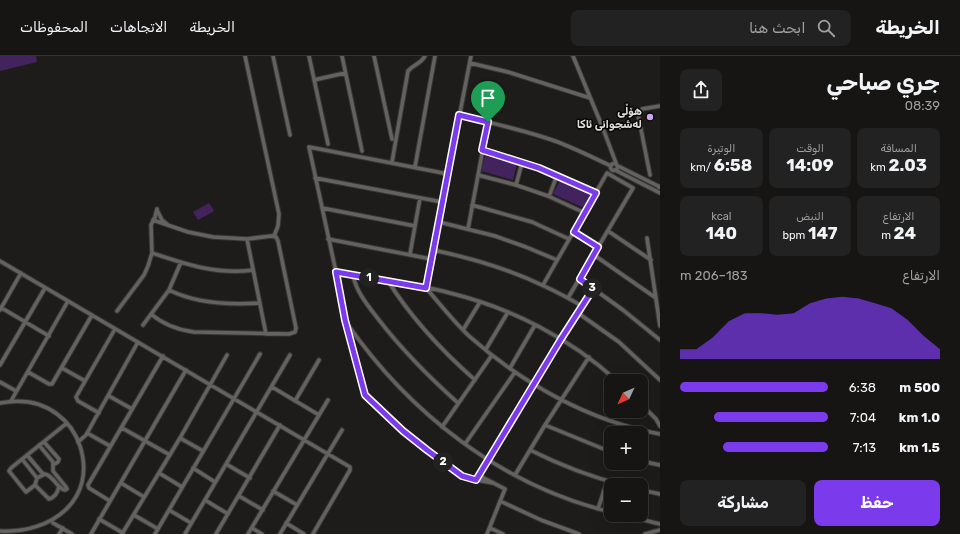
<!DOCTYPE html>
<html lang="ar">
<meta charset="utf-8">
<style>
:root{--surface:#161514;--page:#232222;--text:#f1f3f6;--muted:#9e9fa0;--line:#353434;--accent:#7c3aed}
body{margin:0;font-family:Rubik,"Noto Sans Arabic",sans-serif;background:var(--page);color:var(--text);direction:rtl;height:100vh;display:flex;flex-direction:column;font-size:15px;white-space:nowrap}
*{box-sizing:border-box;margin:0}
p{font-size:13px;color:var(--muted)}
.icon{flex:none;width:22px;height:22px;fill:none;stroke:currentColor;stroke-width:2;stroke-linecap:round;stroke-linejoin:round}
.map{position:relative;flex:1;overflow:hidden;direction:ltr}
.drawer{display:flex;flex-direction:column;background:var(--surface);width:300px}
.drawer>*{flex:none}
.needle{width:26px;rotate:226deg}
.fabs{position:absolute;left:604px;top:318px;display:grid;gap:8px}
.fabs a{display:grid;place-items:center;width:44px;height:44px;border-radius:8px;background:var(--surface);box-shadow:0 4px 16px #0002,0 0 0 1px var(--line);font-size:20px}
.pin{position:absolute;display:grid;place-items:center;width:34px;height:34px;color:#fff;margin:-41px -17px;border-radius:50% 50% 50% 0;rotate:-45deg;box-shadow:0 0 4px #0007}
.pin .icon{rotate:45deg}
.km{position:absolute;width:20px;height:20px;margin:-10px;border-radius:50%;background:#222;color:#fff;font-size:11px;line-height:20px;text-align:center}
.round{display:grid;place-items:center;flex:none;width:42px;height:42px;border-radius:8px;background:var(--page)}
.headline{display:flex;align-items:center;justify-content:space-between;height:68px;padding:0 20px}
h1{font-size:22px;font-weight:700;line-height:30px}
.metrics{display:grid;grid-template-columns:repeat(3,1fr);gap:6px;height:68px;padding:4px 20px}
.metrics div{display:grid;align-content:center;border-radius:8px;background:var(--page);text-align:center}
.metrics b{font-size:17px;font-weight:700}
.metrics small{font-size:11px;font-weight:400}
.metrics p{font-size:11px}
.chart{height:112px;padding:8px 20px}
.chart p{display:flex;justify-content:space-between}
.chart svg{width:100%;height:72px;margin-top:4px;fill:var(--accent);opacity:.7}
.cta{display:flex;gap:8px;margin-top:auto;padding:8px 20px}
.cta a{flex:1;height:46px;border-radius:8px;background:var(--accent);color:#fff;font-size:16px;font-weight:700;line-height:46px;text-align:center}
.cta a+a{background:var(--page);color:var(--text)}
ul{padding:0 20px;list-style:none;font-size:13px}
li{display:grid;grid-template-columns:64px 48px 1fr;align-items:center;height:30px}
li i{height:10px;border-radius:5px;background:var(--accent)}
header{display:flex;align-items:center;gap:24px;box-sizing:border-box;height:56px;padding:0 20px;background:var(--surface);border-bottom:1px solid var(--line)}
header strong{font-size:19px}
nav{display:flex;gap:22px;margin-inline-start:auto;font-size:14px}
.search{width:280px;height:36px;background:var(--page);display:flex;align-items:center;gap:10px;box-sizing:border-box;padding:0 14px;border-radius:8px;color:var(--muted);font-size:15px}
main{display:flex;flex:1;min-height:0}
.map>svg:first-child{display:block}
.green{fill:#42235d}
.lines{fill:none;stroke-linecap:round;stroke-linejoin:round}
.minor-casing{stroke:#373634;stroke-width:5.5}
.tertiary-casing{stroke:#373634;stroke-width:6}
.minor{stroke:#64625f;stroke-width:3.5}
.tertiary{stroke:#64625f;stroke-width:4.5}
.route-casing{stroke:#fff;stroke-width:8}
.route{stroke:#7c3aed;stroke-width:5}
.poi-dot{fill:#c9a5ee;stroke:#070706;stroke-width:1.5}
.labels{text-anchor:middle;stroke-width:3;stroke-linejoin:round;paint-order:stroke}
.poi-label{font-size:11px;font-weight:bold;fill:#dddcda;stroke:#070706;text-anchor:end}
</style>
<header>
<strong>الخريطة</strong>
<div class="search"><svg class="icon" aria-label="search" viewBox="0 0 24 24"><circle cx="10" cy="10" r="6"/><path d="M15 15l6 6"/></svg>ابحث هنا</div>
<nav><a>الخريطة</a><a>الاتجاهات</a><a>المحفوظات</a></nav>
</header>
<main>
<section class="drawer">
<div class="headline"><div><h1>جري صباحي</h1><p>08:39</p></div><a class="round"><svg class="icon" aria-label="share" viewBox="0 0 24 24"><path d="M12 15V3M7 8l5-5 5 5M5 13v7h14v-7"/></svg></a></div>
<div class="metrics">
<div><p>المسافة</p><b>2.03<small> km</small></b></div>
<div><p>الوقت</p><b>14:09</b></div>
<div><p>الوتيرة</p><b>6:58<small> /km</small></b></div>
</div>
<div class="metrics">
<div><p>الارتفاع</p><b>24<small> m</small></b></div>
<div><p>النبض</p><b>147<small> bpm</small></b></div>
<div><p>kcal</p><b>140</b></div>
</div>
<div class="chart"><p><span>الارتفاع</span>183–206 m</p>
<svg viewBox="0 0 160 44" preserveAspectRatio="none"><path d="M0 44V38L10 38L20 31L30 21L40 16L50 16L60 17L70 16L80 10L90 7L100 6L110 7L120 10L130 13L140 20L150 30L160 38V44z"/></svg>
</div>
<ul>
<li><b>500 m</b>6:38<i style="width:100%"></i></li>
<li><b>1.0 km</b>7:04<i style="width:77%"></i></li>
<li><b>1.5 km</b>7:13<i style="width:71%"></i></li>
</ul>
<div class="cta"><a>حفظ</a><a>مشاركة</a></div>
</section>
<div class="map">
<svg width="660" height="478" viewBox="0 0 660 478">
<rect width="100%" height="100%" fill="#1e1c1a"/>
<path class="green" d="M0,0H36L37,6L0,15Z
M485,100L517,108L513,124L481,115Z
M560,124L591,138L584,152L553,138Z
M209,147L214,155L198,164L193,156Z"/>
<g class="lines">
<defs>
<path id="minor" d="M245,0L279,158L278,170L274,180
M273,0L290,79
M309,0L328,88
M342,0L362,95
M374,0L392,83
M471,0L426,232C440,248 453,265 469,280C523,328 589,365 660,378
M573,0L602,70L616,107
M470,7L508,16L590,42
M314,24L345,17
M459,59C491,67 524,74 555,85C574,92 592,101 611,110
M482,95L539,112L596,137
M392,106L408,15C414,8 421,8 425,0
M610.5 111a3.5 3.5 0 1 1 7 0a3.5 3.5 0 1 1-7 0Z
M618,110L660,131
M415,111L435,0
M615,114L660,137
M448,118L309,91L336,216L345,264L365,339L403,375L436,402L466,422L493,427
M478,119L516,129L548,140L585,157
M650,119L638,58L642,53L660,50
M315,122L442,146
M516,129L522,107
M548,140L550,138L557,119
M472,149L532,166L569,183
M322,152L415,170
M157,154L162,164L167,168
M439,166L495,180L526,191L557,204
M468,173L488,66
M608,175L651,204
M574,176L599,191
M647,182L660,270
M247,183L266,278
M328,183L431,203
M433,194C471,202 509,213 544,230C557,236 570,243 582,250
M152,197C185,208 217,219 253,214
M410,198L420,142
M594,199L656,242
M0,205L350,411V414L313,478
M336,216C374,223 413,227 450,237C511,252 570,282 617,325
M353,219C356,236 369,251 379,264C403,295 429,321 458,347
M580,223L623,254L660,284
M388,225C412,263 441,294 475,324
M543,229L607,117L633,132L568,242
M169,234C197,248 230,249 260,247
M0,251L49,280
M0,254L21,217
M117,255L144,219L148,210L152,197L151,169L155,161L157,153
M578,257L619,286L660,324
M151,258C164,269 178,274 194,276L289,278L295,276L296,272L278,185L276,181L271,180L247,183L213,181L188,176L153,164
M346,266C409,357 502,430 611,456
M143,269L169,234L181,206
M463,274L480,246
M486,293L508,256
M0,309L45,232
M62,312L85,325
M510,312L535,269
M28,316L49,328H52L92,259
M0,326L16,335
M272,331L319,359
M109,340L132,353
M11,345L68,245
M295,345L319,304
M0,347C21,343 40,345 57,358C68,366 76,378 80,390C97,443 52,478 0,475
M641,348L656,363L660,370
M99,357L78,345L76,341L115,273
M545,369L611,396
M442,371L492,299
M122,372L170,399
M87,377L110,390
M180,382L203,395
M44,386L59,403L58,406L53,409
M78,386L86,379L138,286
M465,388L515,316
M39,389L53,406V415L66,431L67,433L65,434C57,433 54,420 45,418L37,422L35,429L26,436L9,415L11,412L67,367
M530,394C560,409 591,421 623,429
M27,399L43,418
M22,403L37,422
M641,405L660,409
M226,408L250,422
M193,412L215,426
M159,417L182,431
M478,419L505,433L487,478
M515,419L545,369L589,301
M476,424L561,283L593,233
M121,427L144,441
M35,429L49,443C56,441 58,436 59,430
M641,434L660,438
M273,435L297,449
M239,440L263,454
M205,444L228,458
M110,445L89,432L88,429L163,300
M500,445L541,464L579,478
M598,453L607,425
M169,454L191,467
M134,459L158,473
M624,459L660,468
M99,463L123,477
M53,467L72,478
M286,467L304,478
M252,472L262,478
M490,472L503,478
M59,478L63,472
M91,478L186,314
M122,478L180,382L227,299
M155,478L260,298
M185,478L290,299
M216,478L280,369
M248,478L328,344
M280,478L342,374
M645,478L660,474"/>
<path id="tertiary" d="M659,131H660"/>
</defs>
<use href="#minor" class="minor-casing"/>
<use href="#tertiary" class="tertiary-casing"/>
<use href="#minor" class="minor"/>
<use href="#tertiary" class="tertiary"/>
</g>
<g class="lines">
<defs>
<path id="route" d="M459,59L488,66L482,94L539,112L596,137L574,176L598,191L580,223L593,233L561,283L476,424L462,420L427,394L403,375L365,339L345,264L336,216L426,232Z"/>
</defs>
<use href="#route" class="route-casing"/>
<use href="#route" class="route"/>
</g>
<circle class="poi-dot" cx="650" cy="61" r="4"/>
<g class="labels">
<g class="poi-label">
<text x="642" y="59">هۆڵی<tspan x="642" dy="13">لەشجوانی ئاکا</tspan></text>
</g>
</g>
</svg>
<div class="fabs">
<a><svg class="needle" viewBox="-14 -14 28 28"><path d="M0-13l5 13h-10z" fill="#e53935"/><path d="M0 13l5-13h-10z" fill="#9e9fa0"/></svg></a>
<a>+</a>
<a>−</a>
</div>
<div class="pin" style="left:488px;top:66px;background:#1e9e55"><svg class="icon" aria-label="arrive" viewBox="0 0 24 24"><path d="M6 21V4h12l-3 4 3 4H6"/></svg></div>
<b class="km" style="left:369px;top:222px">1</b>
<b class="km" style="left:443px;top:406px">2</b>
<b class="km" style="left:592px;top:232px">3</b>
</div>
</main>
